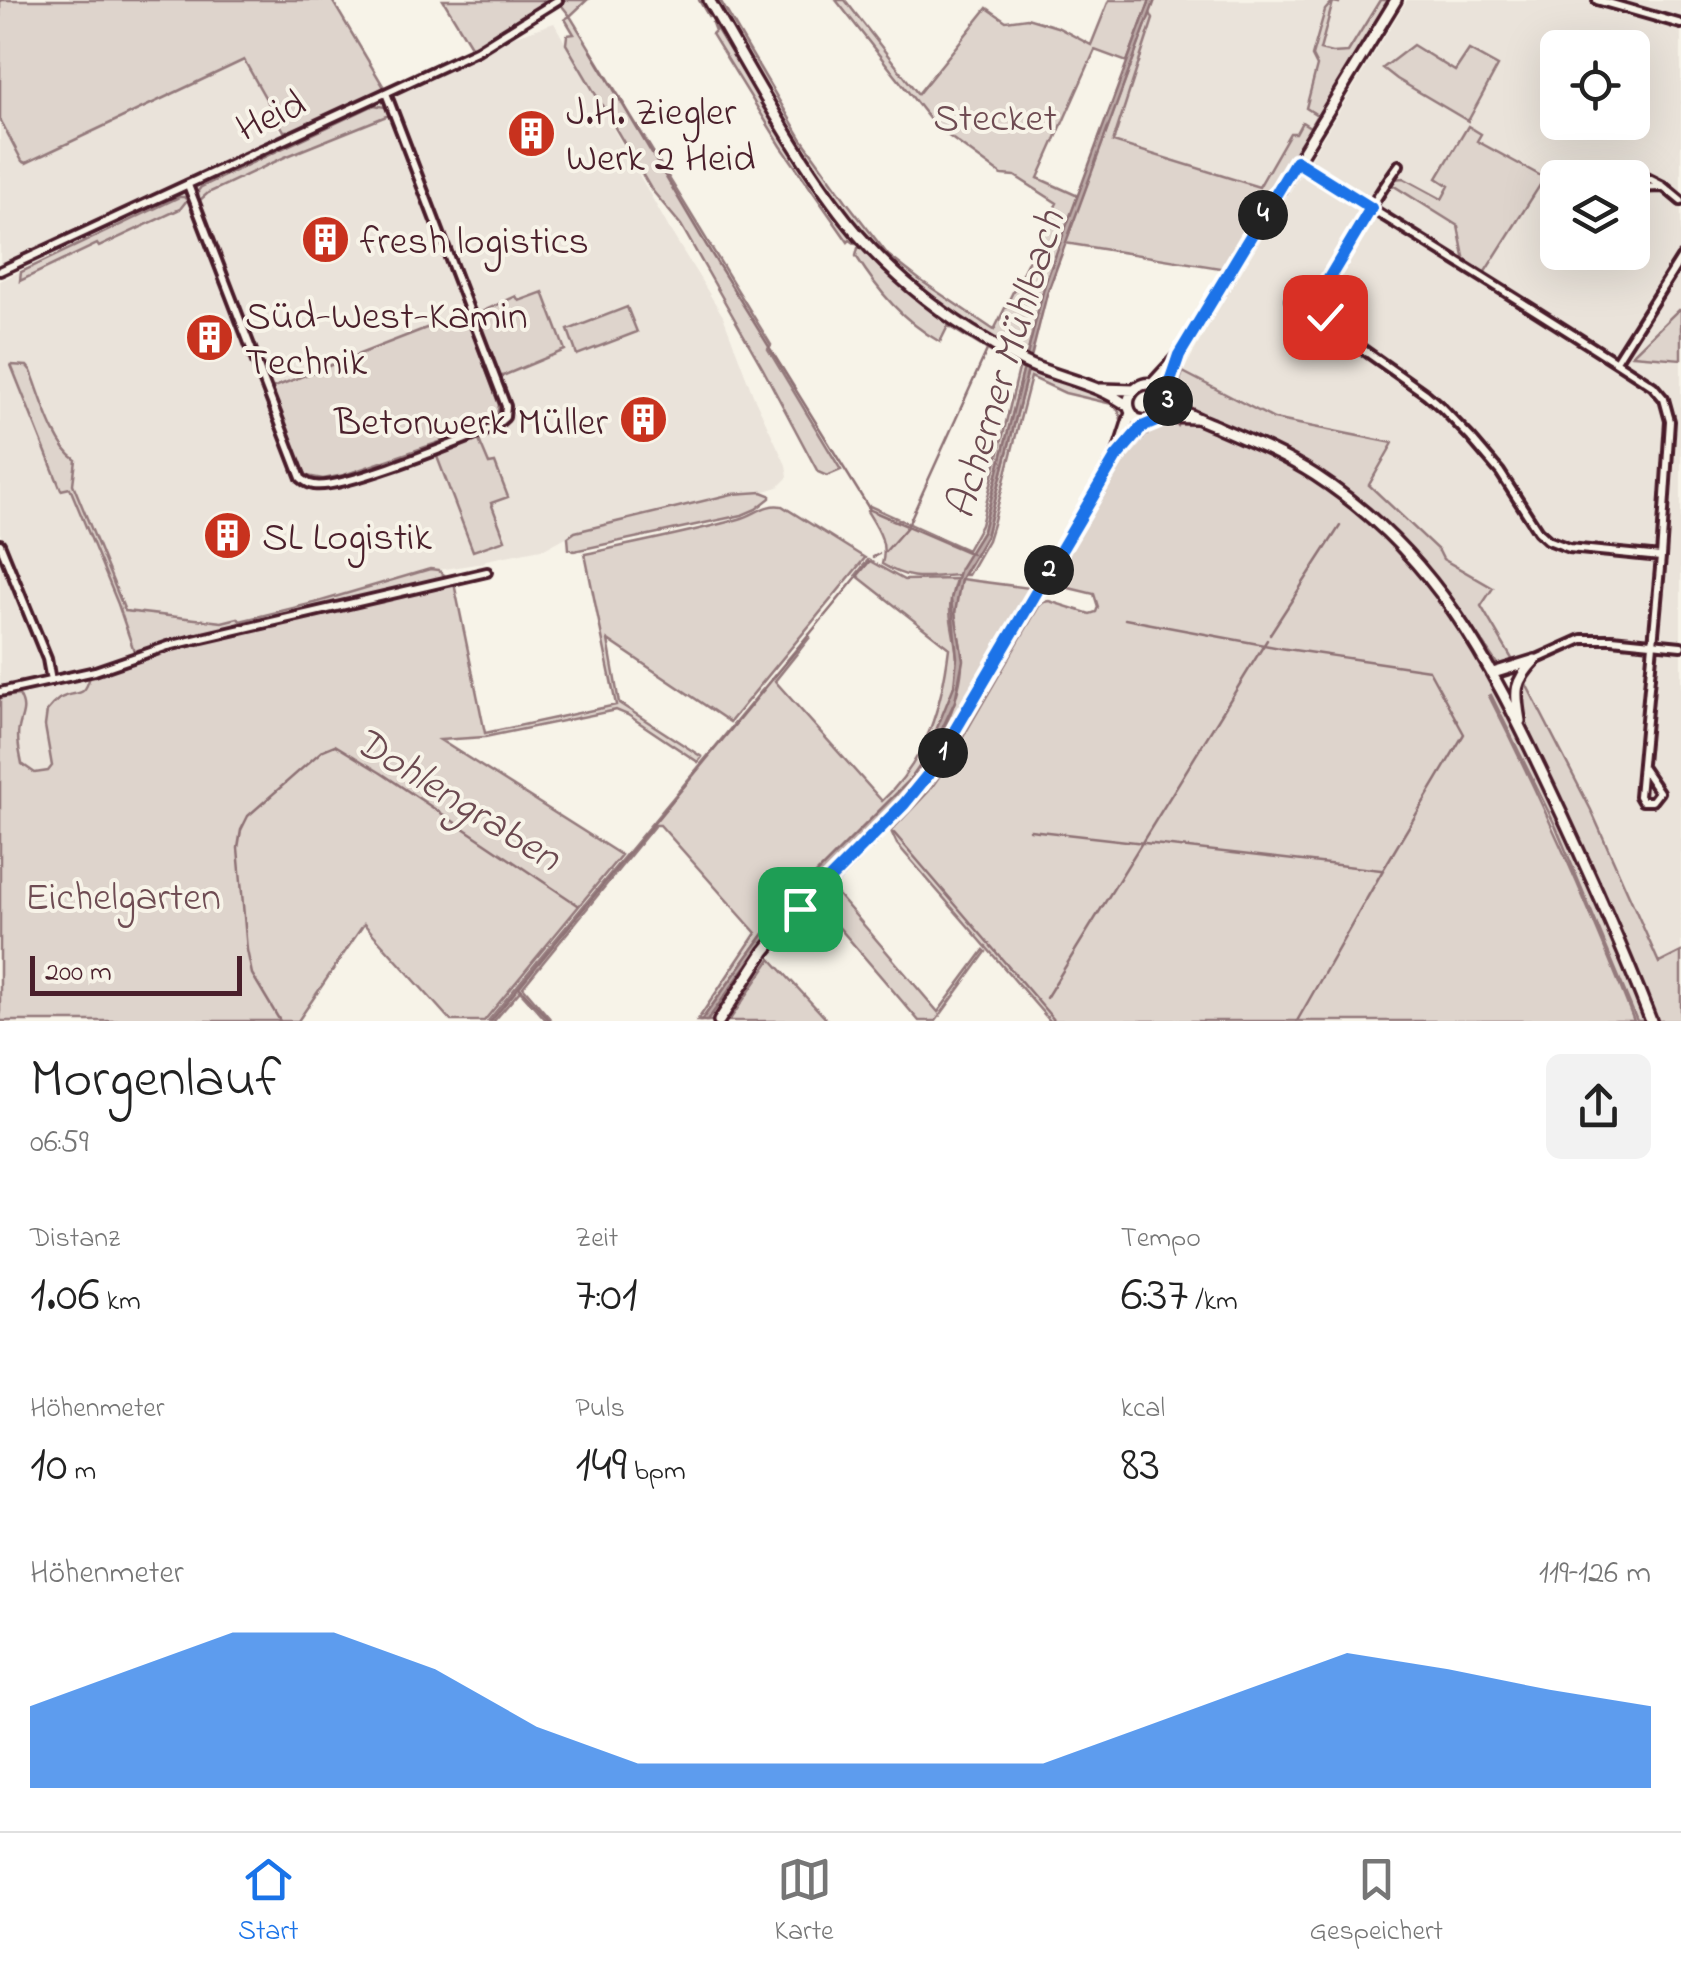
<!DOCTYPE html>
<html lang="de">
<meta charset="utf-8">
<style>
:root{--surface:#fff;--page:#f2f2f2;--text:#222;--muted:#767676;--line:#e0e0e0;--accent:#1a73e8}
body{margin:0;font-family:"Indie Flower",sans-serif;background:var(--page);color:var(--text);height:100vh;display:flex;flex-direction:column;font-size:38px;white-space:nowrap}
*{box-sizing:border-box;margin:0}
p{font-size:32px;color:var(--muted)}
.icon{flex:none;width:55px;height:55px;fill:none;stroke:currentColor;stroke-width:2;stroke-linecap:round;stroke-linejoin:round}
.map{position:relative;height:1021px;overflow:hidden}
.side{display:flex;flex-direction:column;background:var(--surface);flex:1}
.side>*{flex:none}
.tools{position:absolute;left:1540px;top:30px;display:grid;gap:20px}
.tools a{display:grid;place-items:center;width:110px;height:110px;border-radius:15px;background:var(--surface);box-shadow:0 10px 40px #0002;font-size:50px}
.scale{position:absolute;left:30px;bottom:25px;width:212px;box-sizing:border-box;padding-left:10px;border:5px solid #4a1f2b;border-top:0;font-size:28px;line-height:35px;white-space:nowrap;color:#4a1f2b;-webkit-text-stroke:8px #f7f3e8;paint-order:stroke}
.pin{position:absolute;display:grid;place-items:center;width:85px;height:85px;color:#fff;margin:-42px;border-radius:20px;box-shadow:0 5px 15px #0006}
.km{position:absolute;width:50px;height:50px;margin:-25px;border-radius:50%;background:#222;color:#fff;font-size:28px;line-height:50px;text-align:center}
.round{display:grid;place-items:center;flex:none;width:105px;height:105px;border-radius:15px;background:var(--page)}
.summary{display:flex;align-items:center;justify-content:space-between;height:170px;padding:0 30px}
h1{font-size:55px;font-weight:600;line-height:75px}
.stats{display:grid;grid-template-columns:repeat(3,1fr);gap:15px;height:170px;padding:10px 30px}
.stats div{display:grid;align-content:center}
.stats b{font-size:50px;font-weight:600}
.stats small{font-size:28px;font-weight:400}
.stats p{font-size:28px}
.chart{height:280px;padding:20px 30px}
.chart p{display:flex;justify-content:space-between}
.chart svg{width:100%;height:180px;margin-top:10px;fill:var(--accent);opacity:.7}
.tab-bar{display:flex;justify-content:space-around;align-items:center;height:140px;border-top:2px solid var(--line);background:var(--surface);font-size:28px;color:var(--muted)}
.tab-bar a{display:grid;justify-items:center;gap:5px}
.tab-bar .on{color:var(--accent)}
.map>svg:first-child{display:block}
.built{fill:#eae3da;fill-rule:evenodd}
.green{fill:#ded4cc;stroke:#947a7c;stroke-width:2.5}
.water{fill:#bcaaa7;stroke:#8e7275;stroke-width:2.5}
.lines{fill:none;stroke-linecap:round;stroke-linejoin:round}
.stream{stroke:#8e7275;stroke-width:2.5}
.street-casing{stroke:#4a1f2b;stroke-width:14}
.secondary-casing{stroke:#4a1f2b;stroke-width:16}
.street{stroke:#f7f3e8;stroke-width:6}
.secondary{stroke:#f7f3e8;stroke-width:9}
.route-casing{stroke:#fff;stroke-width:20}
.route{stroke:#1a73e8;stroke-width:12}
.labels{text-anchor:middle;stroke-width:8;stroke-linejoin:round;paint-order:stroke}
.poi-label{font-size:40px;fill:#4a1f2b;stroke:#f7f3e8;text-anchor:start}
.street-label{font-size:40px;fill:#4a1f2b;stroke:#f7f3e8}
.park-label{font-size:40px;fill:#6f4c53;stroke:#f7f3e8}
.water-label{font-size:42px;font-style:italic;fill:#6c4950;stroke:#f7f3e8}
</style>
<div class="map">
<svg width="1681" height="1021" viewBox="0 0 1681 1021">
<rect width="100%" height="100%" fill="#f7f3e8"/>
<filter id="ink" filterUnits="userSpaceOnUse"><feTurbulence type="fractalNoise" baseFrequency=".01" numOctaves="2"/><feDisplacementMap in="SourceGraphic" scale="20" xChannelSelector="R" yChannelSelector="G"/><feConvolveMatrix kernelMatrix="1 2 1 2 8 2 1 2 1" color-interpolation-filters="sRGB"/></filter>
<g filter="url(#ink)">
<path class="built" d="M1155,0H1389L1386,9L1309,128L1262,187L1113,143L1153,19L1150,13Z
M1407,0H1681V309H1677L1632,355L1681,360V952L1659,964L1591,810L1523,678L1480,606L1492,588L1443,559L1369,484L1392,444L1274,419L1183,372L1212,319ZM1558,48H1632V122H1558ZM1558,178H1632V252H1558Z
M554,23L670,230L723,316L753,395L786,465L788,477L778,487L762,492L732,494L575,532L546,548L486,560L483,563L438,570L430,569L318,602L134,651L65,674L54,670L50,653L0,533V281L57,254L52,242L0,265V119L22,161L26,163L245,59L288,146L509,38Z
M0,556L39,651L46,685L90,676L105,764L0,783Z"/>
<path class="green" d="M0,0H332L385,89L293,131H284L244,60L26,163L22,161L0,119Z
M443,0H550C531,16 494,41 471,46Z
M563,0H587L570,16L771,345L768,349L841,470L827,476L818,472L763,369L681,225L651,189L566,44L567,35L574,34L565,19L570,16L562,6Z
M714,0H720L801,138L846,201L888,255L920,280L994,330L1057,203L1015,176L1002,175L935,126L836,0H845L918,94L987,8L1006,21L1027,18L1057,27L1091,45L1109,0H1150L1127,62L1095,50L1038,178L1078,196L1045,284L1027,355C978,329 926,301 888,261C816,185 766,89 714,0Z
M1334,0H1340L1339,3L1333,2L1320,50L1332,53L1348,52L1380,0H1391L1226,269L1065,243L1150,13L1153,19L1113,142L1259,187L1290,133H1296L1302,122L1310,127L1317,115L1306,108L1317,66L1312,56L1325,10Z
M715,21L858,241L856,244L850,240L848,242L781,146L712,34L715,31L712,23Z
M1413,45L1455,71L1469,50L1498,66L1468,121L1397,79L1383,68Z
M374,105L385,107L389,115L285,157L208,193L199,201L198,191L201,187Z
M1468,126L1481,134L1477,141L1541,176L1542,182L1483,275L1465,262L1458,226L1391,184L1394,179L1403,178L1442,199L1449,186L1437,178Z
M179,197H184L187,200L180,209L99,247L97,244L20,281L21,272Z
M863,247L902,285L930,307L1024,368L983,531L958,575C925,577 911,582 882,564C888,543 878,529 867,511L870,506L967,550L981,525L1019,369L948,326L940,342C903,321 879,292 856,256L858,248Z
M543,292L565,350L500,377L475,315L516,296L519,301Z
M627,307L637,332L577,355L568,330Z
M1678,310H1681V359L1632,355Z
M465,313L499,405C498,414 496,419 489,425L344,475L323,479L307,476L296,455L272,388Z
M11,365L27,366L31,371C41,396 54,446 76,460L73,484L125,611L222,622L238,618L240,621L318,602L430,569L438,570L454,583L485,733L616,705L585,554C636,543 688,533 739,519C755,515 765,503 782,506L865,558L730,722L608,640L619,703L702,757L698,762L628,715L616,710L485,737L440,740L621,855L484,1021H451L364,924L298,1021H0V697L19,695C27,709 22,714 19,728C16,739 20,753 22,764L35,773L48,771L52,766L45,726L47,711C50,707 55,702 59,699C76,689 84,701 90,676L151,647L134,651L118,604L70,488L61,490Z
M1028,370L1098,393L1124,405L1127,415L1116,446C1120,431 1127,415 1112,404L1065,393L1031,377L993,524L988,540L968,575H963L986,536Z
M1183,372L1274,419L1393,443L1369,485L1439,551L1443,559L1493,588L1481,606L1515,664L1502,666L1497,664L1449,593L1397,537L1361,502L1293,457L1185,407L1180,380Z
M1170,420H1175V425L1178,426L1179,420L1212,428L1244,442L1296,468L1330,489L1376,528L1437,592L1490,677L1552,800L1603,914L1647,1021H1637L1556,827L1491,695L1489,696C1543,802 1591,911 1634,1021H1050L897,844L891,831L929,791L945,768L1039,606L1044,602L1049,601L1090,614L1096,612L1098,607L1094,594L1065,587L1061,584L1054,589L1050,588L1046,583L1111,472L1138,435L1146,427H1154Z
M478,438L489,464L495,463L508,497L491,503L505,540L473,551L436,454Z
M762,492L770,495V498L756,509L742,515L574,551L569,549L568,537L575,532L732,494Z
M868,560L904,580L956,579C953,589 950,600 950,610C951,629 958,647 957,666C955,701 930,755 908,782L784,906L701,1021H697L756,933L660,825H655L523,987L552,1021H547L520,991L494,1021H488L808,635L810,637L775,681L882,801C926,760 942,706 949,648L856,575Z
M961,579L1030,588L1031,595L941,751L908,795L792,911L761,952L716,1021H707L786,910L911,787C934,756 964,696 962,657C961,641 955,625 955,610C955,600 959,589 961,579Z
M1523,678L1591,810L1659,963L1681,952V1021H1655L1603,894L1527,730L1519,697Z
M833,889L938,1012L984,950L986,952L936,1021H919L819,904Z
M771,959L828,1021H729Z"/>
<path class="water" d="M1150,0H1155L1047,294L986,536L961,579L955,613L963,660L955,701L921,774L911,787L786,910L707,1021H701L784,906L908,782L918,770L935,733L954,686L957,657L951,599L960,568L983,531L1045,284Z"/>
<g class="lines">
<path class="stream" d="M699,0L709,17
M713,23L806,175L856,242
M591,51L711,253L870,510L972,554
M862,248C909,297 964,338 1024,370
M885,552L907,527L988,348
M873,557L879,554
M1125,619L1280,648L1429,670L1464,734L1383,870L1297,1021
M1270,634L1340,526
M1030,830L1381,870
M894,833L1055,1021
M520,988L550,1021
M1046,998L1267,640
M280,1021L252,974L247,950L238,848L241,830L248,816L323,750L335,745L381,773L578,905
M491,1021L869,562"/>
<defs>
<path id="street" d="M1597,0L1681,24
M1297,162L1303,166C1420,239 1538,311 1653,386L1664,399L1670,421L1661,557L1569,548L1548,540L1538,531L1500,472L1471,438L1442,408L1426,394L1330,326L1323,307L1324,293L1328,280C1351,242 1372,201 1399,165
M1632,178L1638,174L1641,175L1663,186L1681,201
M188,185L301,478C306,482 307,484 314,485C343,490 460,441 493,428L505,417L506,406L386,93
M1632,188L1662,187
M0,271L476,51L558,0
M1290,300L1304,307H1323
M1616,361L1681,258
M0,544L47,659L51,681
M1535,660L1582,639H1612L1681,646
M0,692L95,671L168,646L487,572
M1642,767L1659,792L1652,801H1642L1639,796L1661,557"/>
<path id="secondary" d="M709,0C751,72 795,155 846,220C881,264 924,301 971,331C992,344 1015,359 1038,368C1069,380 1102,386 1129,407
M1152,384L1177,357
M1101,389L1134,390
M1166,393L1179,355L1396,0
M1168,399L1165,415L1152,423L1136,419C1131,413 1127,408 1129,399C1132,389 1142,382 1152,384C1162,386 1162,392 1168,399C1178,411 1199,419 1213,425C1248,440 1284,455 1315,475C1436,554 1488,659 1548,785C1585,863 1620,941 1651,1021
M1164,417L1195,418
M1119,450L1131,413
M1493,673L1532,661
M1520,721C1515,691 1513,683 1535,660
M719,1021L764,952L782,930L904,804L931,771L1116,457L1148,423"/>
</defs>
<use href="#street" class="street-casing"/>
<use href="#secondary" class="secondary-casing"/>
<use href="#street" class="street"/>
<use href="#secondary" class="secondary"/>
</g>
</g>
<g class="lines" filter="url(#ink)">
<defs>
<path id="route" d="M800,909L904,804L931,771L1116,457L1142,427L1159,420L1165,414L1168,404L1166,393L1179,355L1296,161L1371,208L1328,280L1324,293L1325,317"/>
</defs>
<use href="#route" class="route-casing"/>
<use href="#route" class="route"/>
</g>
<defs>
<symbol id="building-disc" viewBox="-11 -11 22 22"><circle r="9.5" fill="#c8321e" stroke="#f7f3e8"/><path d="M-4-6H4V6H1V3H-1V6H-4ZM-2.5-4.3h1.7v1.8h-1.7ZM.8-4.3h1.7v1.8H.8ZM-2.5-1h1.7V.8h-1.7ZM.8-1h1.7V.8H.8Z" fill="#fff"/></symbol>
</defs>
<g fill-rule="evenodd">
<use href="#building-disc" x="504" y="106" width="55" height="55"/>
<use href="#building-disc" x="298" y="212" width="55" height="55"/>
<use href="#building-disc" x="182" y="310" width="55" height="55"/>
<use href="#building-disc" x="616" y="392" width="55" height="55"/>
<use href="#building-disc" x="200" y="508" width="55" height="55"/>
</g>
<g class="labels">
<g class="poi-label">
<text x="566" y="124">J.H. Ziegler<tspan x="566" dy="46">Werk 2 Heid</tspan></text>
<text x="360" y="253">fresh logistics</text>
<text x="245" y="328">Süd-West-Kamin<tspan x="245" dy="46">Technik</tspan></text>
<text x="608" y="434" text-anchor="end">Betonwerk Müller</text>
<text x="262" y="549">SL Logistik</text>
</g>
<g class="street-label">
<text transform="translate(270 114) rotate(-25)" y="14">Heid</text>
</g>
<g class="park-label">
<text x="995" y="130">Stecket</text>
<text x="123" y="909">Eichelgarten</text>
</g>
<g class="water-label">
<text transform="translate(1003 364) rotate(-73)" y="15">Acherner Mühlbach</text>
<text transform="translate(459 797) rotate(32)" y="15">Dohlengraben</text>
</g>
</g>
</svg>
<div class="tools">
<a><svg class="icon" aria-label="locate" viewBox="0 0 24 24"><circle cx="12" cy="12" r="6"/><path d="M12 2v4M12 18v4M2 12h4M18 12h4"/></svg></a>
<a><svg class="icon" aria-label="layers" viewBox="0 0 24 24"><path d="M12 4l9 5-9 5-9-5zM3 14l9 5 9-5"/></svg></a>
</div>
<div class="scale">200 m</div>
<div class="pin" style="left:800px;top:909px;background:#1e9e55"><svg class="icon" aria-label="arrive" viewBox="0 0 24 24"><path d="M6 21V4h12l-3 4 3 4H6"/></svg></div>
<div class="pin" style="left:1325px;top:317px;background:#d93025"><svg class="icon" aria-label="check" viewBox="0 0 24 24"><path d="M5 12l5 5 9-10"/></svg></div>
<b class="km" style="left:943px;top:753px">1</b>
<b class="km" style="left:1049px;top:570px">2</b>
<b class="km" style="left:1168px;top:401px">3</b>
<b class="km" style="left:1263px;top:215px">4</b>
</div>
<section class="side">
<div class="summary"><div><h1>Morgenlauf</h1><p>06:59</p></div><a class="round"><svg class="icon" aria-label="share" viewBox="0 0 24 24"><path d="M12 15V3M7 8l5-5 5 5M5 13v7h14v-7"/></svg></a></div>
<div class="stats">
<div><p>Distanz</p><b>1.06<small> km</small></b></div>
<div><p>Zeit</p><b>7:01</b></div>
<div><p>Tempo</p><b>6:37<small> /km</small></b></div>
</div>
<div class="stats">
<div><p>Höhenmeter</p><b>10<small> m</small></b></div>
<div><p>Puls</p><b>149<small> bpm</small></b></div>
<div><p>kcal</p><b>83</b></div>
</div>
<div class="chart"><p><span>Höhenmeter</span>119–126 m</p>
<svg viewBox="0 0 160 44" preserveAspectRatio="none"><path d="M0 44V24L10 15L20 6L30 6L40 15L50 29L60 38L70 38L80 38L90 38L100 38L110 29L120 20L130 11L140 15L150 20L160 24V44z"/></svg>
</div>
</section>
<nav class="tab-bar">
<a class="on"><svg class="icon" aria-label="home" viewBox="0 0 24 24"><path d="M3 11l9-7 9 7M6 9v11h12V9"/></svg>Start</a>
<a><svg class="icon" aria-label="map" viewBox="0 0 24 24"><path d="M3 6l6-2 6 2 6-2v14l-6 2-6-2-6 2zM9 4v14M15 6v14"/></svg>Karte</a>
<a><svg class="icon" aria-label="saved" viewBox="0 0 24 24"><path d="M7 4h10v16l-5-4-5 4z"/></svg>Gespeichert</a>
</nav>
